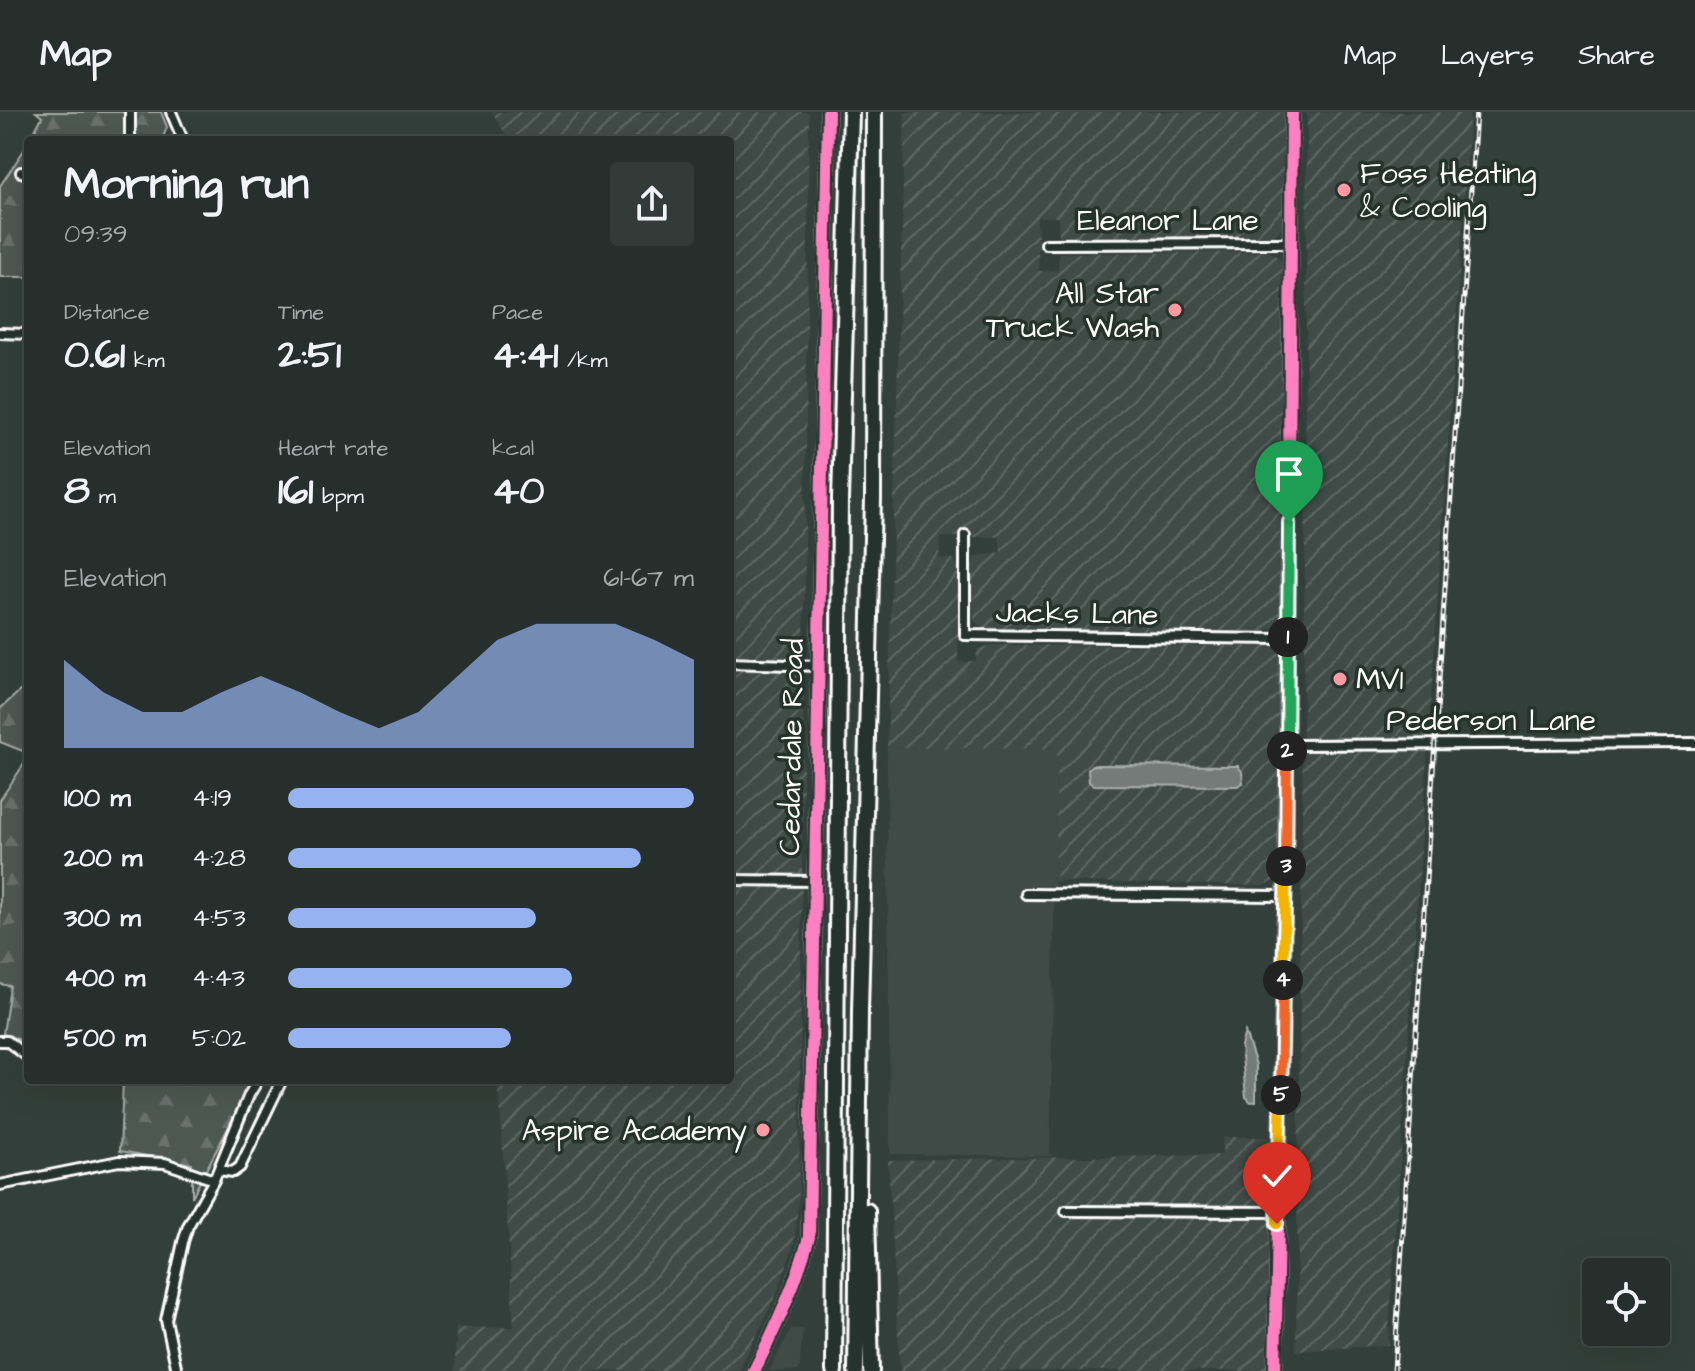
<!DOCTYPE html>
<meta charset="utf-8">
<style>
:root{--surface:#262f2c;--page:#323b38;--text:#f1f3f6;--muted:#a4a9a9;--line:#424a48;--accent:#95b2f1}
body{margin:0;font-family:"Architects Daughter",sans-serif;background:var(--page);color:var(--text);height:100vh;display:flex;flex-direction:column;font-size:30px;white-space:nowrap}
*{box-sizing:border-box;margin:0}
p{font-size:26px;color:var(--muted)}
.icon{flex:none;width:44px;height:44px;fill:none;stroke:currentColor;stroke-width:2;stroke-linecap:round;stroke-linejoin:round}
.map{position:relative;flex:1;overflow:hidden}
.panel{position:absolute;left:24px;top:24px;width:710px;height:948px;display:flex;flex-direction:column;background:var(--surface);border-radius:8px;box-shadow:0 8px 32px #0002,0 0 0 2px var(--line)}
.panel>*{flex:none}
.controls{position:absolute;left:1582px;top:1146px;display:grid;gap:16px}
.controls a{display:grid;place-items:center;width:88px;height:88px;border-radius:8px;background:var(--surface);box-shadow:0 8px 32px #0002,0 0 0 2px var(--line);font-size:40px}
.pin{position:absolute;display:grid;place-items:center;width:68px;height:68px;color:#fff;margin:-82px -34px;border-radius:50% 50% 50% 0;rotate:-45deg;box-shadow:0 0 8px #0007}
.pin .icon{rotate:45deg}
.km{position:absolute;width:40px;height:40px;margin:-20px;border-radius:50%;background:#222;color:#fff;font-size:22px;line-height:40px;text-align:center}
.round{display:grid;place-items:center;flex:none;width:84px;height:84px;border-radius:8px;background:var(--page)}
.head{display:flex;align-items:center;justify-content:space-between;height:136px;padding:0 40px}
h1{font-size:44px;font-weight:700;line-height:60px}
.figures{display:grid;grid-template-columns:repeat(3,1fr);gap:12px;height:136px;padding:8px 40px}
.figures div{display:grid;align-content:center}
.figures b{font-size:40px;font-weight:700}
.figures small{font-size:22px;font-weight:400}
.figures p{font-size:22px}
.chart{height:224px;padding:16px 40px}
.chart p{display:flex;justify-content:space-between}
.chart svg{width:100%;height:144px;margin-top:8px;fill:var(--accent);opacity:.7}
ul{padding:0 40px;list-style:none;font-size:26px}
li{display:grid;grid-template-columns:128px 96px 1fr;align-items:center;height:60px}
li i{height:20px;border-radius:10px;background:var(--accent)}
header{display:flex;align-items:center;gap:48px;box-sizing:border-box;height:112px;padding:0 40px;background:var(--surface);border-bottom:2px solid var(--line)}
header strong{font-size:38px}
nav{display:flex;gap:44px;margin-inline-start:auto;font-size:28px}
.map>svg:first-child{display:block}
.built{fill:#404c47}
.industrial{fill:url(#industrial-furrows)}
.forest{fill:url(#forest-firs);stroke:#a6aca9;stroke-width:2}
.water{fill:#737b78;stroke:#abb0ae;stroke-width:2}
.lines{fill:none;stroke-linecap:round;stroke-linejoin:round}
.street-casing{stroke:#fff;stroke-width:14}
.secondary-casing{stroke:#fff;stroke-width:17}
.highway-casing{stroke:#fff;stroke-width:20}
.street{stroke:#26332d;stroke-width:8}
.secondary{stroke:#26332d;stroke-width:11}
.highway{stroke:#26332d;stroke-width:14}
.rail-casing{stroke:#fff;stroke-width:5}
.rail{stroke:#26332d;stroke-width:2;stroke-dasharray:6;stroke-linecap:butt}
.cycleway-casing{stroke:#26332d;stroke-width:17}
.cycleway{stroke:#ff80c0;stroke-width:12}
.split-1-casing{stroke:#fff;stroke-width:16}
.split-2-casing{stroke:#fff;stroke-width:16}
.split-3-casing{stroke:#fff;stroke-width:16}
.split-4-casing{stroke:#fff;stroke-width:16}
.split-5-casing{stroke:#fff;stroke-width:16}
.split-6-casing{stroke:#fff;stroke-width:16}
.split-1{stroke:#22a559;stroke-width:10}
.split-2{stroke:#22a559;stroke-width:10}
.split-3{stroke:#f0652b;stroke-width:10}
.split-4{stroke:#f5b400;stroke-width:10}
.split-5{stroke:#f0652b;stroke-width:10}
.split-6{stroke:#f5b400;stroke-width:10}
.poi-dot{fill:#ff9aa2;stroke:#26332d;stroke-width:3}
.labels{text-anchor:middle;stroke-width:7;stroke-linejoin:round;paint-order:stroke}
.poi-label{font-size:30px;fill:#fff;stroke:#26332d;text-anchor:start}
.street-label{font-size:30px;fill:#fff;stroke:#26332d}
</style>
<header>
<strong>Map</strong>
<nav><a>Map</a><a>Layers</a><a>Share</a></nav>
</header>
<div class="map">
<svg width="1695" height="1259" viewBox="0 0 1695 1259">
<defs>
<pattern id="industrial-furrows" width="10" height="10" patternUnits="userSpaceOnUse" patternTransform="scale(2)"><rect width="10" height="10" fill="#404c47"/><path d="M-1 1l2-2M0 10L10 0M9 11l2-2" fill="none" stroke="#5d6763"/></pattern>
<pattern id="forest-firs" width="22" height="20" patternUnits="userSpaceOnUse" patternTransform="scale(2)"><rect width="22" height="20" fill="#4d5853"/><path d="M5 1l3.5 6h-7zM16 11l3.5 6h-7z" fill="#68716d"/></pattern>
</defs>
<rect width="100%" height="100%" fill="#333f3a"/>
<filter id="ink" filterUnits="userSpaceOnUse"><feTurbulence type="fractalNoise" baseFrequency=".0125" numOctaves="2"/><feDisplacementMap in="SourceGraphic" scale="16" xChannelSelector="R" yChannelSelector="G"/><feConvolveMatrix kernelMatrix="1 2 1 2 8 2 1 2 1" color-interpolation-filters="sRGB"/></filter>
<g filter="url(#ink)">
<path class="built" d="M887,635L1057,637L1050,1044L890,1042Z
M791,1217H803L799,1259H769Z"/>
<path class="industrial" d="M492,0H809L799,1085L794,1132L777,1181L739,1259H455L456,1216L514,1215L500,992L496,968H730V28H509Z
M905,0H1286L1285,113L1272,126L1059,125L1058,105H1037L1039,159L1058,158L1059,141L1270,140L1280,147L1286,158L1283,499L1276,515L1264,519L986,518L974,509L971,455L977,444L1001,441L999,425H940L939,446L954,447L959,457L958,550L976,549L977,537L991,533L1282,534L1278,760L1274,769L1263,774L1055,769L1057,637L887,635Z
M1307,0H1470L1388,1233L1296,1239L1305,428Z
M1223,1025H1275L1271,1259H900L888,1048L1222,1043Z"/>
<path class="forest" d="M36,0H161L167,15L162,28H30L42,5Z
M28,32V165H0V74Z
M22,577H28V641L0,630V597Z
M24,652L28,655L26,930L3,922L10,874L0,872V688Z
M123,968H253L192,1085V1052L120,1039Z"/>
<path class="water" d="M1092,653L1238,654L1242,660L1243,671L1237,674L1094,673L1089,670L1088,657Z
M1245,920L1256,953V989L1251,990L1246,985L1241,934Z"/>
<g class="lines">
<defs>
<path id="street" d="M130,0V28
M171,0L183,28
M21,60L28,62
M1046,132L1291,131
M0,221L28,222
M965,423V523L1288,527
M730,551L818,554
M1287,633L1695,631
M730,768L815,769
M1026,782L1285,784
M0,929H7L28,945
M219,1058L233,1060L240,1055L282,968
M0,1073L119,1049L165,1051L214,1068
M1066,1099L1278,1100
M177,1259L166,1208L183,1130L188,1114L214,1068L249,983L258,968"/>
<path id="secondary" d="M754,1259C776,1215 796,1172 809,1125L828,0
M1275,1259L1286,725L1292,0"/>
<path id="highway" d="M867,1099L871,1259
M834,1259L840,388L851,0
M856,1259L860,899L873,387L874,0"/>
</defs>
<use href="#street" class="street-casing"/>
<use href="#secondary" class="secondary-casing"/>
<use href="#highway" class="highway-casing"/>
<use href="#street" class="street"/>
<use href="#secondary" class="secondary"/>
<use href="#highway" class="highway"/>
<defs>
<path id="rail" d="M1394,1259L1476,0"/>
</defs>
<use href="#rail" class="rail-casing"/>
<use href="#rail" class="rail"/>
<defs>
<path id="cycleway" d="M754,1259C776,1215 796,1172 809,1125L828,0
M1275,1259L1286,725L1292,0"/>
</defs>
<use href="#cycleway" class="cycleway-casing"/>
<use href="#cycleway" class="cycleway"/>
</g>
</g>
<g class="lines" filter="url(#ink)">
<defs>
<path id="split-1" d="M1288,525L1289,410"/>
<path id="split-2" d="M1287,639L1288,525"/>
<path id="split-3" d="M1286,754L1287,639"/>
<path id="split-4" d="M1283,868L1286,754"/>
<path id="split-5" d="M1281,983L1283,868"/>
<path id="split-6" d="M1277,1112L1281,983"/>
</defs>
<use href="#split-1" class="split-1-casing"/>
<use href="#split-2" class="split-2-casing"/>
<use href="#split-3" class="split-3-casing"/>
<use href="#split-4" class="split-4-casing"/>
<use href="#split-5" class="split-5-casing"/>
<use href="#split-6" class="split-6-casing"/>
<use href="#split-1" class="split-1"/>
<use href="#split-2" class="split-2"/>
<use href="#split-3" class="split-3"/>
<use href="#split-4" class="split-4"/>
<use href="#split-5" class="split-5"/>
<use href="#split-6" class="split-6"/>
</g>
<g class="poi-dot">
<circle cx="1344" cy="78" r="8"/>
<circle cx="1175" cy="198" r="8"/>
<circle cx="1340" cy="567" r="8"/>
<circle cx="763" cy="1018" r="8"/>
</g>
<g class="labels">
<g class="poi-label">
<text x="1360" y="71">Foss Heating<tspan x="1360" dy="34">&amp; Cooling</tspan></text>
<text x="1159" y="191" text-anchor="end">All Star<tspan x="1159" dy="34">Truck Wash</tspan></text>
<text x="1356" y="577">MV1</text>
<text x="747" y="1028" text-anchor="end">Aspire Academy</text>
</g>
<g class="street-label">
<text x="1168" y="118">Eleanor Lane</text>
<text transform="translate(1077 501) rotate(1)" y="10">Jacks Lane</text>
<text x="1491" y="618">Pederson Lane</text>
<text transform="translate(791 635) rotate(-89)" y="10">Cedardale Road</text>
</g>
</g>
</svg>
<div class="controls">
<a><svg class="icon" aria-label="locate" viewBox="0 0 24 24"><circle cx="12" cy="12" r="6"/><path d="M12 2v4M12 18v4M2 12h4M18 12h4"/></svg></a>
</div>
<div class="pin" style="left:1289px;top:410px;background:#1e9e55"><svg class="icon" aria-label="arrive" viewBox="0 0 24 24"><path d="M6 21V4h12l-3 4 3 4H6"/></svg></div>
<div class="pin" style="left:1277px;top:1112px;background:#d93025"><svg class="icon" aria-label="check" viewBox="0 0 24 24"><path d="M5 12l5 5 9-10"/></svg></div>
<b class="km" style="left:1288px;top:525px">1</b>
<b class="km" style="left:1287px;top:639px">2</b>
<b class="km" style="left:1286px;top:754px">3</b>
<b class="km" style="left:1283px;top:868px">4</b>
<b class="km" style="left:1281px;top:983px">5</b>
<section class="panel">
<div class="head"><div><h1>Morning run</h1><p>09:39</p></div><a class="round"><svg class="icon" aria-label="share" viewBox="0 0 24 24"><path d="M12 15V3M7 8l5-5 5 5M5 13v7h14v-7"/></svg></a></div>
<div class="figures">
<div><p>Distance</p><b>0.61<small> km</small></b></div>
<div><p>Time</p><b>2:51</b></div>
<div><p>Pace</p><b>4:41<small> /km</small></b></div>
</div>
<div class="figures">
<div><p>Elevation</p><b>8<small> m</small></b></div>
<div><p>Heart rate</p><b>161<small> bpm</small></b></div>
<div><p>kcal</p><b>40</b></div>
</div>
<div class="chart"><p><span>Elevation</span>61–67 m</p>
<svg viewBox="0 0 160 44" preserveAspectRatio="none"><path d="M0 44V17L10 27L20 33L30 33L40 27L50 22L60 27L70 33L80 38L90 33L100 22L110 11L120 6L130 6L140 6L150 11L160 17V44z"/></svg>
</div>
<ul>
<li><b>100 m</b>4:19<i style="width:100%"></i></li>
<li><b>200 m</b>4:28<i style="width:87%"></i></li>
<li><b>300 m</b>4:53<i style="width:61%"></i></li>
<li><b>400 m</b>4:43<i style="width:70%"></i></li>
<li><b>500 m</b>5:02<i style="width:55%"></i></li>
</ul>
</section>
</div>
